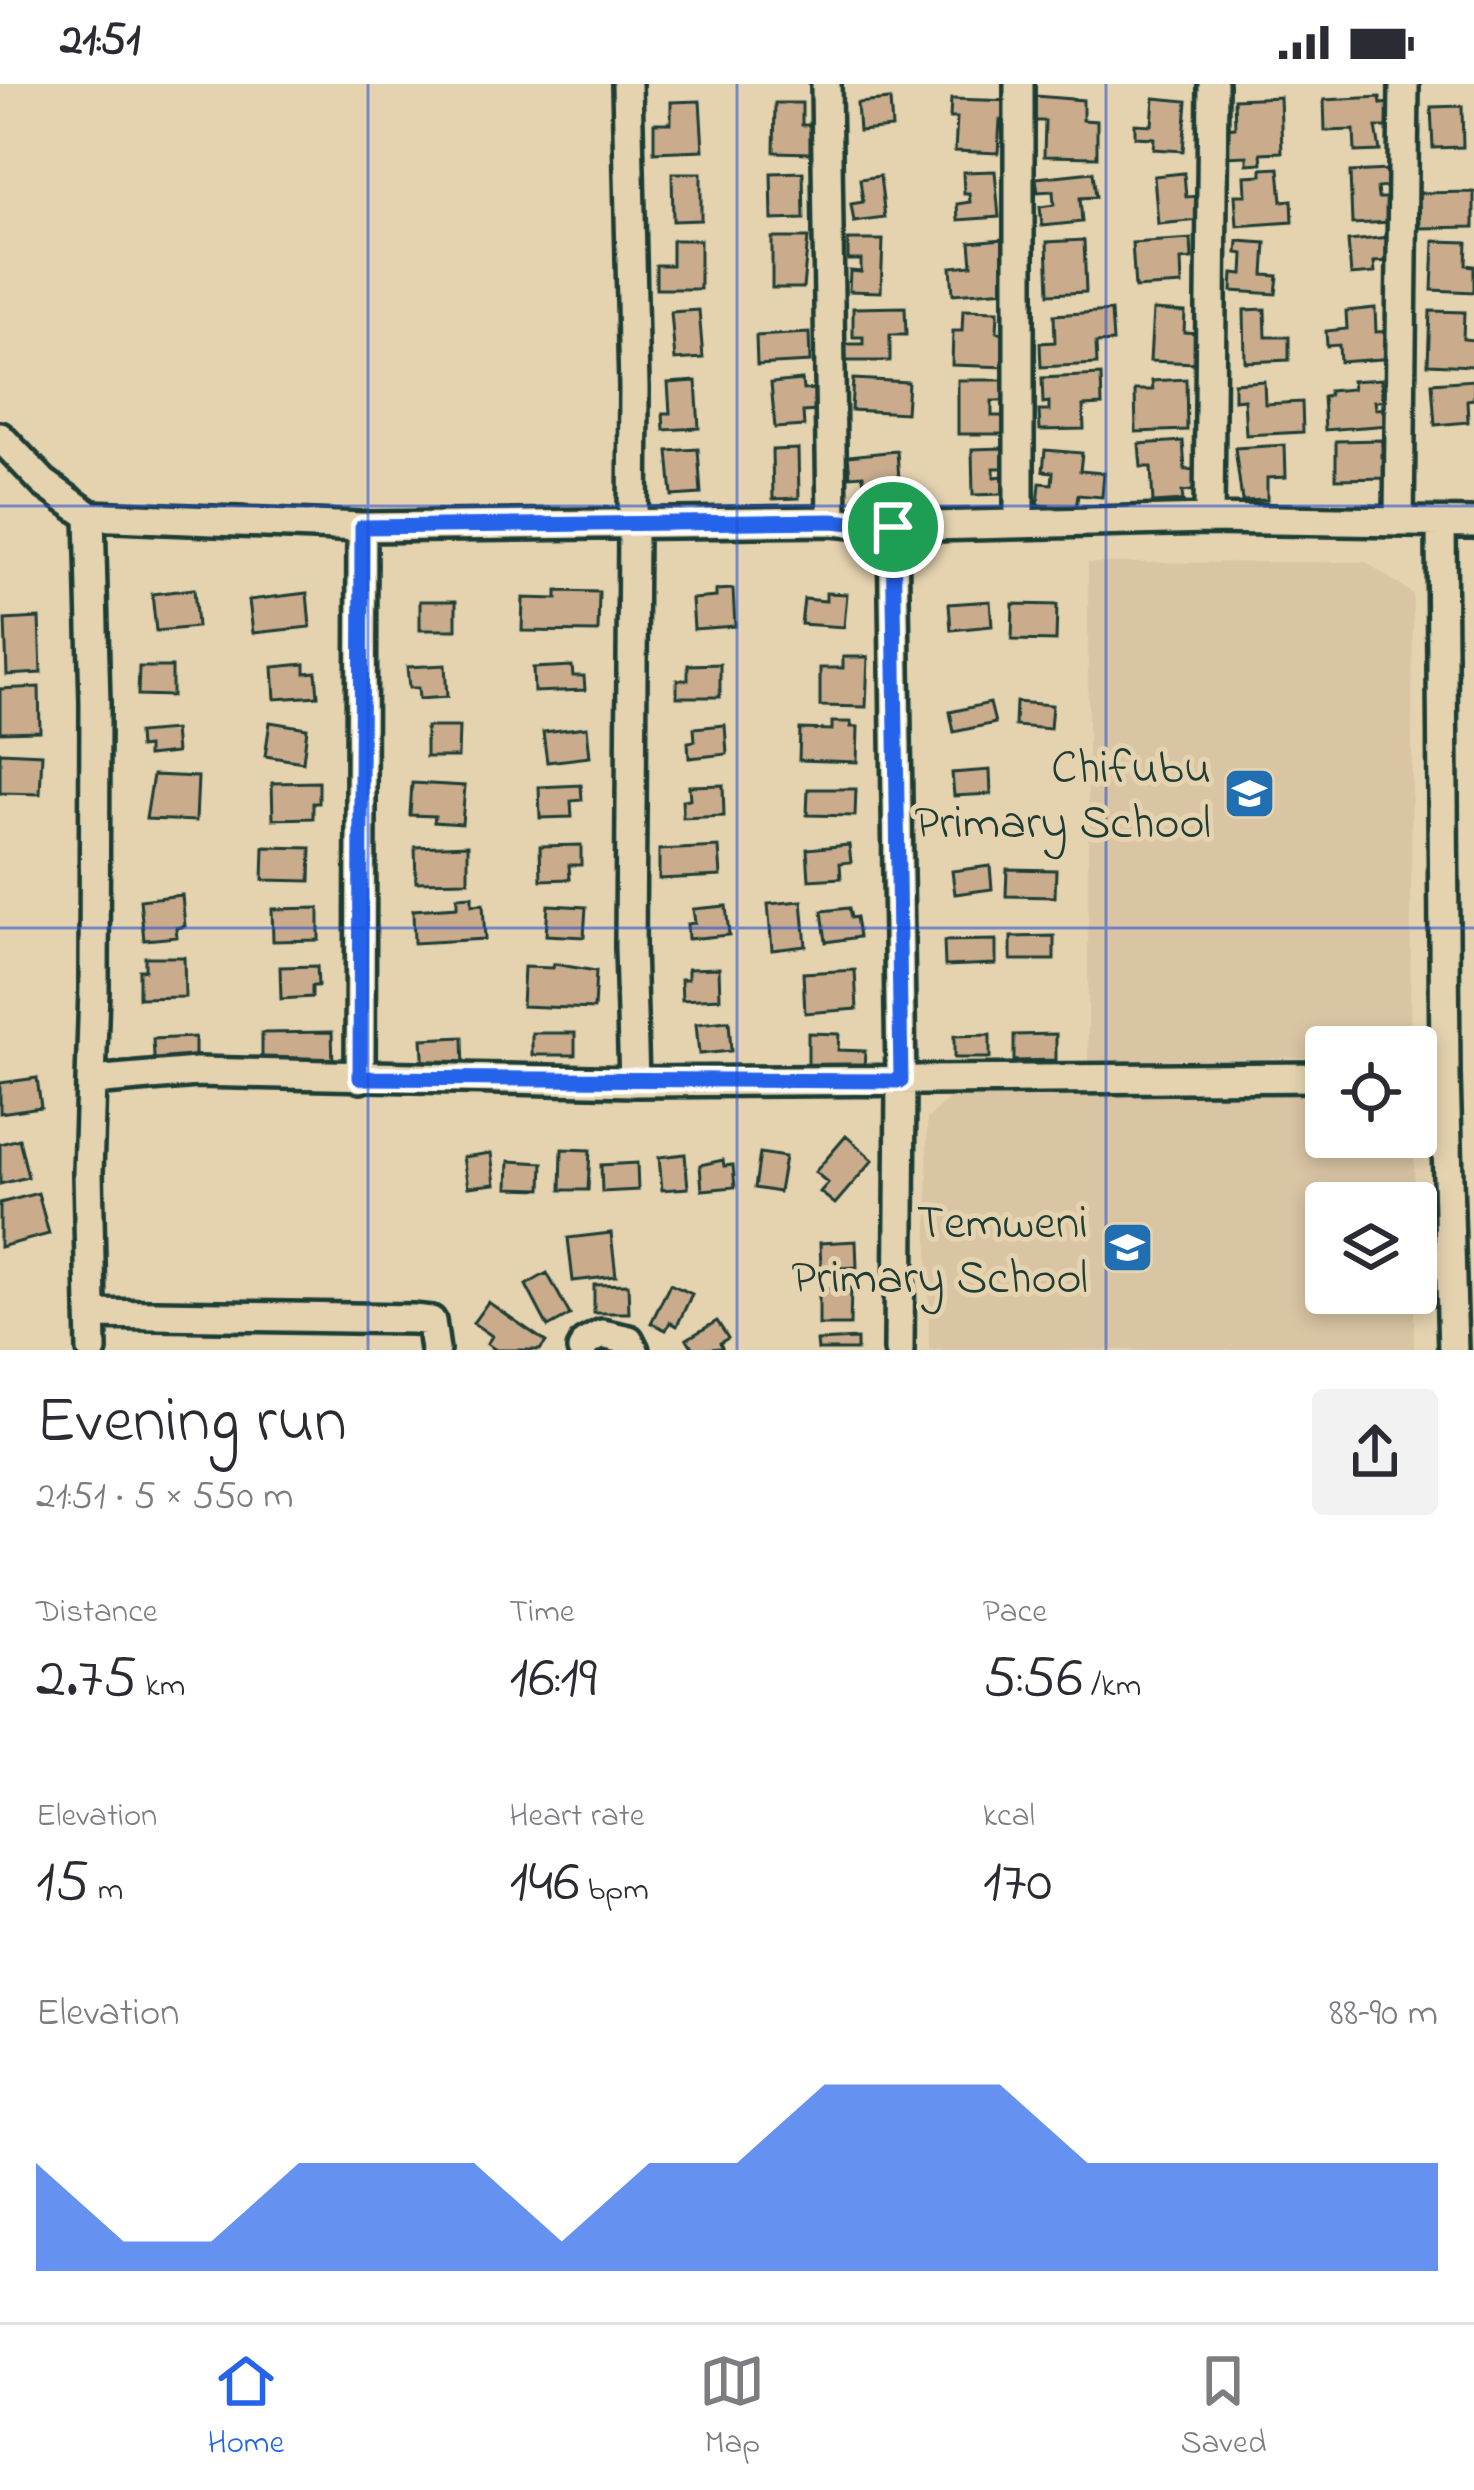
<!DOCTYPE html>
<meta charset="utf-8">
<style>
:root{--surface:#fff;--page:#f2f2f3;--text:#2b2b33;--muted:#7c7c81;--line:#e1e1e2;--accent:#2563eb}
body{margin:0;font-family:"Indie Flower",sans-serif;background:var(--page);color:var(--text);height:100vh;display:flex;flex-direction:column;font-size:45px;white-space:nowrap}
*{box-sizing:border-box;margin:0}
p{font-size:39px;color:var(--muted)}
.icon{flex:none;width:66px;height:66px;fill:none;stroke:currentColor;stroke-width:2;stroke-linecap:round;stroke-linejoin:round}
.map{position:relative;height:1266px;overflow:hidden}
.drawer{display:flex;flex-direction:column;background:var(--surface);flex:1}
.drawer>*{flex:none}
.fabs{position:absolute;left:1305px;top:942px;display:grid;gap:24px}
.fabs a{display:grid;place-items:center;width:132px;height:132px;border-radius:12px;background:var(--surface);box-shadow:0 6px 18px #0003;font-size:60px}
.pin{position:absolute;display:grid;place-items:center;width:102px;height:102px;color:#fff;margin:-51px;border:6px solid #fff;border-radius:50%;box-shadow:0 3px 12px #0007}
.round{display:grid;place-items:center;flex:none;width:126px;height:126px;border-radius:12px;background:var(--page)}
.headline{display:flex;align-items:center;justify-content:space-between;height:204px;padding:0 36px}
h1{font-size:66px;font-weight:600;line-height:90px}
.figures{display:grid;grid-template-columns:repeat(3,1fr);gap:18px;height:204px;padding:12px 36px}
.figures div{display:grid;align-content:center}
.figures b{font-size:60px;font-weight:600}
.figures small{font-size:33px;font-weight:400}
.figures p{font-size:33px}
.chart{height:336px;padding:24px 36px}
.chart p{display:flex;justify-content:space-between}
.chart svg{width:100%;height:216px;margin-top:12px;fill:var(--accent);opacity:.7}
.status{display:flex;justify-content:space-between;align-items:center;height:84px;padding:0 60px;background:var(--surface);direction:ltr}
.status svg{height:33px;fill:currentColor}
.tab-bar{display:flex;justify-content:space-around;align-items:center;height:168px;border-top:3px solid var(--line);background:var(--surface);font-size:33px;color:var(--muted)}
.tab-bar a{display:grid;justify-items:center;gap:6px}
.tab-bar .active{color:var(--accent)}
.map>svg:first-child{display:block}
.built{fill:#d9c4a4}
.building{fill:#caac8d;stroke:#1f3d34;stroke-width:3}
.lines{fill:none;stroke-linecap:round;stroke-linejoin:round}
.street-casing{stroke:#1f3d34;stroke-width:36}
.street{stroke:#e5d3b0;stroke-width:27}
.route-casing{stroke:#fff;stroke-width:24}
.route{stroke:#2563eb;stroke-width:15}
.grid{fill:none;stroke:#1d4ed8;stroke-width:3;stroke-opacity:0.55}
.labels{text-anchor:middle;stroke-width:10;stroke-linejoin:round;paint-order:stroke}
.poi-label{font-size:48px;fill:#1f3d34;stroke:#e5d3b0;text-anchor:end}
</style>
<div class="status"><b>21:51</b><svg viewBox="0 0 49 12"><path d="M0 12V9h3v3zM5 12V6h3v6zM10 12V3h3v9zM15 12V0h3v12zM26 1h20v11H26zM47 4h2v5h-2z"/></svg></div>
<div class="map">
<svg width="1474" height="1266" viewBox="0 0 1474 1266">
<rect width="100%" height="100%" fill="#e5d3b0"/>
<filter id="ink" filterUnits="userSpaceOnUse"><feTurbulence type="fractalNoise" baseFrequency=".00833" numOctaves="2"/><feDisplacementMap in="SourceGraphic" scale="24" xChannelSelector="R" yChannelSelector="G"/><feConvolveMatrix kernelMatrix="1 2 1 2 8 2 1 2 1" color-interpolation-filters="sRGB"/></filter>
<g filter="url(#ink)">
<path class="built" d="M1366,478L1413,510L1410,963H1326V973L1088,977V479Z
M1326,1007V1053H1414V1119H1326V1209H1414V1266H929L927,1035L953,1011Z"/>
<path class="building" d="M1035,12L1083,16V36L1097,37V73L1044,72L1045,37H1035Z
M1280,13L1282,68L1261,69L1262,79L1247,80V72L1224,73L1223,44L1235,43L1234,15Z
M1380,13L1381,20L1391,19L1392,43H1376L1380,67L1355,68L1354,46L1325,47L1324,16Z
M1154,14L1187,17L1183,67L1153,65L1154,54L1135,53V40L1152,41Z
M951,15L1013,17L1012,37L1000,36L998,69L955,67L957,34H950Z
M890,16L892,44L859,47L857,19Z
M700,17L703,66L654,68V39H671V18Z
M775,19H802V41H810V69L774,68Z
M1462,22L1463,63L1433,64L1431,23Z
M1279,84L1282,117L1292,116L1293,138L1237,142L1235,111H1246L1245,92L1262,91V85Z
M1388,86L1389,103L1377,104L1378,114H1390L1391,138L1352,140L1350,88Z
M995,87L999,133L958,136L957,120L970,118L969,109H964L963,88Z
M803,88L804,135L772,136L771,89Z
M1093,88L1096,113L1080,114L1082,138L1042,142L1040,123L1054,121L1053,107L1038,108L1036,94Z
M672,89H701V136L673,137Z
M1184,89L1186,113L1199,112L1201,136L1158,140L1154,92Z
M880,92L885,134L854,138L851,120L863,118L860,95Z
M1474,108V143L1420,144L1419,109Z
M1391,153L1393,177L1374,178L1375,189L1351,191L1348,157Z
M772,154H808L803,204H772Z
M1004,155L1008,206L953,210L951,183L972,181L970,158Z
M1191,155L1192,175L1181,176L1182,201L1135,204L1132,159Z
M672,156H700V205H656V181H672Z
M848,156H883L881,208L849,207L850,187L861,188V176H848Z
M1084,156L1086,208L1049,210L1047,158Z
M1238,157L1266,159L1264,191L1278,192L1276,210L1232,207L1233,189L1243,190L1244,170L1237,169Z
M1434,157L1467,158L1466,181L1474,182V208L1432,206Z
M905,223L906,251H890V277H844V260H863V253H853V224Z
M1375,224L1376,248L1393,247L1395,274L1340,278L1339,261L1327,262L1326,247L1347,245L1346,227Z
M1265,225L1266,253H1289V276L1245,278L1244,226Z
M699,226L703,274L675,276L671,228Z
M963,226L998,227L997,248L1008,249L1007,283L952,281L953,247H962Z
M1153,226L1185,228L1184,248L1198,249L1196,279L1150,277Z
M1111,227L1113,258L1096,259L1097,280L1041,283L1040,259L1055,258L1054,231Z
M1430,227L1464,228L1463,255L1474,256V282L1428,280Z
M809,249L810,278L757,281L756,252Z
M1101,291L1102,321L1083,322L1084,345L1040,346L1039,327H1049V318L1043,319L1042,294Z
M853,295L908,298L906,329L851,326Z
M1186,295L1187,346L1136,348L1135,306H1153L1152,297Z
M1381,295L1383,317H1375L1376,325L1389,324V341L1325,346L1323,313L1329,312V307L1353,305L1352,297Z
M802,296L803,306L816,305L818,327L803,328L804,342L775,344L771,299Z
M958,296H1007L1008,317H992V332H1008V350H958Z
M1474,296V315L1467,316L1468,338L1435,341L1432,299Z
M696,297L699,344L664,346L663,329H670L668,299Z
M1264,297L1265,320L1302,318L1303,348L1246,351L1244,315L1234,316V299Z
M1382,356V373L1389,372V394L1336,395V357Z
M1183,357L1185,386L1198,385L1199,406L1182,408L1183,417L1153,419L1151,383H1141L1139,360Z
M1285,361L1286,393L1267,394V416L1242,417L1235,364Z
M1004,364V384H994V393L1003,392V410L973,411L972,365Z
M698,365L701,410L672,412L668,367Z
M798,365L799,414L773,415L772,366Z
M1045,366L1082,369L1080,387L1104,389L1102,413L1078,411L1076,424L1038,421L1040,399L1052,400L1053,388L1043,387Z
M897,367L899,395L886,396L888,413L865,415L863,391L850,392L848,372Z
M194,505L197,543L156,547L152,510Z
M733,505L735,542L694,545L692,515L716,513V506Z
M557,507L599,508L598,548L522,547L523,514L557,515Z
M307,509L310,543L253,549L249,516Z
M826,509L847,510L844,543L801,540L804,515L826,517Z
M420,517H456V546H420Z
M990,517L992,542L951,546L949,520Z
M1013,520L1057,521L1056,557L1012,556Z
M39,534L41,589L7,591L5,536Z
M843,573H868L866,623L820,622V584H843Z
M305,580V589L316,588L318,612L275,615L273,583Z
M720,580V613H677V596H688V581Z
M445,581L447,613L419,615L418,604H409L407,583Z
M572,582L573,592H584L585,606L534,608L533,584Z
M139,583H172V612L138,611Z
M39,603L40,647L0,648V605Z
M1016,618L1052,621L1050,645L1015,642Z
M990,619L995,639L954,648L950,628Z
M270,638L307,644L303,678L265,672Z
M832,638H851V643H858L857,678L799,676L800,645L832,646Z
M725,641L727,670L689,674L688,658L695,657L694,644Z
M426,643H459L458,673H426Z
M587,643L590,673L547,678L543,648Z
M174,646L176,669L147,672V663L139,664L138,649Z
M0,668L42,670L40,710L0,709Z
M990,686L991,710L954,712L952,689Z
M153,691L198,693L196,737L146,735Z
M319,698V719H313V734L273,735L272,699Z
M412,699L465,702L462,740L434,738L435,732L410,731Z
M581,701L582,716L571,717L572,733L540,734L539,703Z
M723,701L724,732L683,734L682,716L690,715L689,702Z
M808,705H856L855,732L807,731Z
M468,761V797L416,798L415,763Z
M581,761V781H569L570,795L541,796L540,762Z
M849,761L851,778L840,779L841,794L809,796L807,765Z
M264,763L311,764L310,797L263,796Z
M719,763L721,792L659,795V766Z
M990,782L992,805L955,810L952,787Z
M1007,785L1056,786L1055,813L1006,812Z
M182,811L185,842L176,844L177,853L144,856L140,816Z
M472,812V821L483,820L485,855L414,859L413,826L457,823V813Z
M802,817L806,862L772,866L768,820Z
M548,821L586,823L584,853L546,851Z
M726,822L729,851L688,855L687,840L695,839L693,825Z
M319,824V856L273,857L272,825Z
M849,824L851,834L856,833L859,853L826,858L822,827Z
M1054,852V876H1011V853Z
M996,856V880L945,882L944,857Z
M145,873H184L185,913L139,914V886H145Z
M554,880L596,887L594,925L522,922L524,883L553,884Z
M317,882L318,902H312V913L281,915L280,883Z
M719,884L720,914L682,916L681,895H688V885Z
M855,886L857,925L805,929L803,889Z
M729,937L731,967L699,970L696,940Z
M332,948L333,981L262,990V949Z
M532,949H575V971H532Z
M808,949L839,950L838,966L865,967L864,984H808Z
M1056,950V976L1014,977V951Z
M990,951V974H954V952Z
M195,953V980L155,989L153,955Z
M463,953L464,988L424,990L422,955Z
M37,994L41,1023L0,1029V999Z
M846,1052L873,1076L835,1120L820,1108L828,1099L815,1088Z
M19,1055L28,1093L0,1100V1060Z
M562,1065L590,1066L588,1106H561Z
M491,1069L495,1100L468,1103L463,1073Z
M760,1069L785,1073L779,1108L755,1104Z
M685,1070L688,1104L662,1106L659,1073Z
M723,1076L724,1082L733,1081L735,1103L702,1106L700,1081Z
M509,1077L543,1079L542,1105L508,1104Z
M637,1079L638,1106L602,1108L601,1081Z
M38,1109L49,1150L0,1163V1119Z
M611,1149L616,1192L573,1197L568,1154Z
M856,1157L857,1183L821,1185L820,1159Z
M547,1189L570,1231L548,1243L526,1201Z
M628,1200L629,1229H594V1201Z
M670,1200L692,1210L677,1242L670,1238L666,1246L651,1239Z
M819,1204H851L850,1241H819Z
M488,1218L546,1258L540,1266H496L487,1260L492,1252L473,1239Z
M717,1237L728,1254L720,1259L722,1264L694,1266L687,1255Z
M857,1255V1266H818L817,1257Z"/>
<g class="lines">
<defs>
<path id="street" d="M627,0L634,304L630,863L634,998
M826,0L832,437
M1019,0V437
M0,353L44,399L90,432L362,443L832,437L893,443L1209,435L1474,439
M90,432L95,619L94,906L88,1089L92,1266
M1209,435L1213,0
M1399,436L1404,0
M1441,439L1445,991L1453,1266
M893,443L901,997L899,1266
M360,994L362,443
M92,997L197,988L634,998L1326,993
M91,1230L413,1235L431,1237L435,1266
M582,1266L585,1259L602,1250L629,1256L634,1266"/>
</defs>
<use href="#street" class="street-casing"/>
<use href="#street" class="street"/>
</g>
</g>
<g class="lines" filter="url(#ink)">
<defs>
<path id="route" d="M832,437L893,443L901,997L360,994L362,443Z"/>
</defs>
<use href="#route" class="route-casing"/>
<use href="#route" class="route"/>
</g>
<path class="grid" d="M368,0V1266M737,0V1266M1106,0V1266M0,422H1474M0,844H1474"/>
<defs>
<symbol id="school-square" viewBox="-11 -11 22 22"><rect x="-9" y="-9" width="18" height="18" rx="4" fill="#1f6fb2" stroke="#e5d3b0"/><path d="M0-5L7-2L0 1L-7-2ZM-4 1L0 2.5L4 1V4Q0 6-4 4Z" fill="#fff"/></symbol>
</defs>
<g fill-rule="evenodd">
<use href="#school-square" x="1220" y="680" width="59" height="59"/>
<use href="#school-square" x="1098" y="1134" width="59" height="59"/>
</g>
<g class="labels">
<g class="poi-label">
<text x="1211" y="698">Chifubu<tspan x="1211" dy="55">Primary School</tspan></text>
<text x="1088" y="1153">Temweni<tspan x="1088" dy="55">Primary School</tspan></text>
</g>
</g>
</svg>
<div class="fabs">
<a><svg class="icon" aria-label="locate" viewBox="0 0 24 24"><circle cx="12" cy="12" r="6"/><path d="M12 2v4M12 18v4M2 12h4M18 12h4"/></svg></a>
<a><svg class="icon" aria-label="layers" viewBox="0 0 24 24"><path d="M12 4l9 5-9 5-9-5zM3 14l9 5 9-5"/></svg></a>
</div>
<div class="pin" style="left:893px;top:443px;background:#1e9e55"><svg class="icon" aria-label="arrive" viewBox="0 0 24 24"><path d="M6 21V4h12l-3 4 3 4H6"/></svg></div>
</div>
<section class="drawer">
<div class="headline"><div><h1>Evening run</h1><p>21:51 · 5 × 550 m</p></div><a class="round"><svg class="icon" aria-label="share" viewBox="0 0 24 24"><path d="M12 15V3M7 8l5-5 5 5M5 13v7h14v-7"/></svg></a></div>
<div class="figures">
<div><p>Distance</p><b>2.75<small> km</small></b></div>
<div><p>Time</p><b>16:19</b></div>
<div><p>Pace</p><b>5:56<small> /km</small></b></div>
</div>
<div class="figures">
<div><p>Elevation</p><b>15<small> m</small></b></div>
<div><p>Heart rate</p><b>146<small> bpm</small></b></div>
<div><p>kcal</p><b>170</b></div>
</div>
<div class="chart"><p><span>Elevation</span>88–90 m</p>
<svg viewBox="0 0 160 44" preserveAspectRatio="none"><path d="M0 44V22L10 38L20 38L30 22L40 22L50 22L60 38L70 22L80 22L90 6L100 6L110 6L120 22L130 22L140 22L150 22L160 22V44z"/></svg>
</div>
</section>
<nav class="tab-bar">
<a class="active"><svg class="icon" aria-label="home" viewBox="0 0 24 24"><path d="M3 11l9-7 9 7M6 9v11h12V9"/></svg>Home</a>
<a><svg class="icon" aria-label="map" viewBox="0 0 24 24"><path d="M3 6l6-2 6 2 6-2v14l-6 2-6-2-6 2zM9 4v14M15 6v14"/></svg>Map</a>
<a><svg class="icon" aria-label="saved" viewBox="0 0 24 24"><path d="M7 4h10v16l-5-4-5 4z"/></svg>Saved</a>
</nav>
